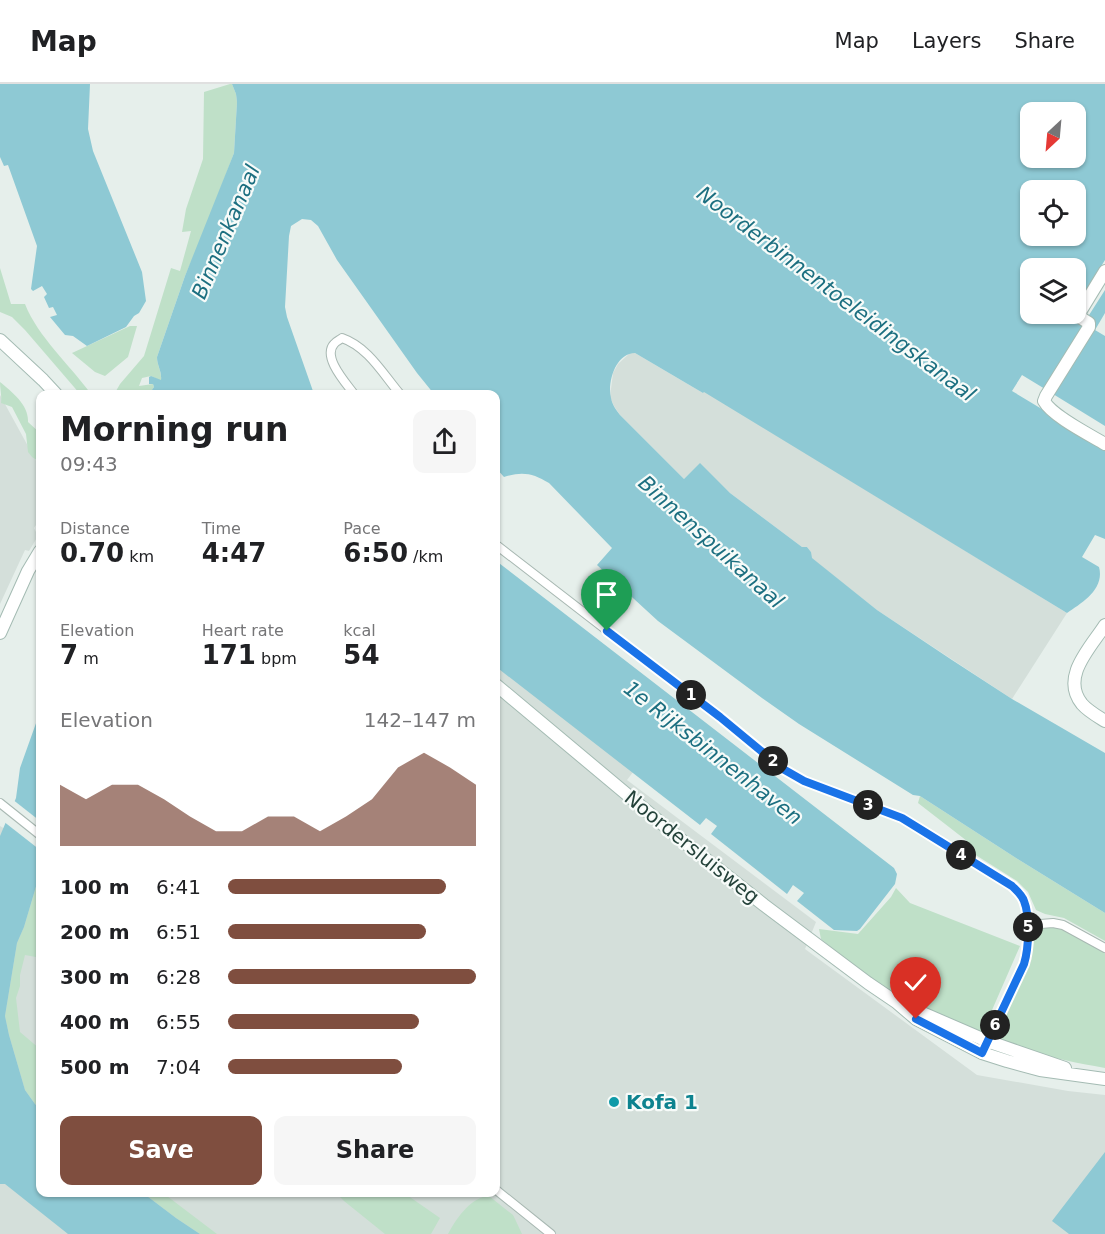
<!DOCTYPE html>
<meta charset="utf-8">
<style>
:root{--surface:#fff;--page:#f6f6f6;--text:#202124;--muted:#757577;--line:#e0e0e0;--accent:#7f4e3f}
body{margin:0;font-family:"DejaVu Sans",sans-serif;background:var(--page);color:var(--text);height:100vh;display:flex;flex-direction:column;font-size:22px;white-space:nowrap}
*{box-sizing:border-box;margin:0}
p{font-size:20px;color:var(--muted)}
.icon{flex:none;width:33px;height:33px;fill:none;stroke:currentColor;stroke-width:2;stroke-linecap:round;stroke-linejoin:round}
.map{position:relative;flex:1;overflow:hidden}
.drawer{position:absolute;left:36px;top:306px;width:464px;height:807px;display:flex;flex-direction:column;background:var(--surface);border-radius:12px;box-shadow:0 2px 4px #0004}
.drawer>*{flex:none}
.needle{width:39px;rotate:206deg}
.controls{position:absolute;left:1020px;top:18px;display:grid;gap:12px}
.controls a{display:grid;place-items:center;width:66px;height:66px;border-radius:12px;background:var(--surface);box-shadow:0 2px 4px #0004;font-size:30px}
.pin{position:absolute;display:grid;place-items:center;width:51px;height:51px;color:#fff;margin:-62px -26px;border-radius:50% 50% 50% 0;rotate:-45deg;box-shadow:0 0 6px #0007}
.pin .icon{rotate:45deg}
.km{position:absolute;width:30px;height:30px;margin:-15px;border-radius:50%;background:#222;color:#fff;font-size:16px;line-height:30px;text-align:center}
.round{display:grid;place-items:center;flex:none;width:63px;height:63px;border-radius:12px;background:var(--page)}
.summary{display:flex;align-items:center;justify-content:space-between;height:102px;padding:0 24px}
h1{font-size:33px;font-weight:800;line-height:45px}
.stats{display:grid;grid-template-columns:repeat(3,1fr);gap:9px;height:102px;padding:6px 24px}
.stats div{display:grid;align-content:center}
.stats b{font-size:26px;font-weight:800}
.stats small{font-size:16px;font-weight:400}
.stats p{font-size:16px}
.chart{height:168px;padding:12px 24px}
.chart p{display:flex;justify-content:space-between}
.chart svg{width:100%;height:108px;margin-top:6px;fill:var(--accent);opacity:.7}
.primary-button{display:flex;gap:12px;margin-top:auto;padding:12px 24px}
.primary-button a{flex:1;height:69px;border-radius:12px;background:var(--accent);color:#fff;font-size:24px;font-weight:800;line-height:69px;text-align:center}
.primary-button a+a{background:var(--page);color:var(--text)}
ul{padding:0 24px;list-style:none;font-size:20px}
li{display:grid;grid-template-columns:96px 72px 1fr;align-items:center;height:45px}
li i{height:15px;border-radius:8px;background:var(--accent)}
header{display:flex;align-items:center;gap:36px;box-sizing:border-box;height:84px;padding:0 30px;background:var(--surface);border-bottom:2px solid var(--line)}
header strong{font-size:28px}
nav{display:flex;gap:33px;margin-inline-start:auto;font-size:21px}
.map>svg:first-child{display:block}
.built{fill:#d4dfda}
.green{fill:#bfe0c8}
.water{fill:#8ec9d4;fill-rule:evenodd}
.pier{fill:#e6efeb}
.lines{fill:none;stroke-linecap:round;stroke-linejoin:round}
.street-casing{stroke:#a8b8b2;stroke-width:10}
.secondary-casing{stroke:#a4bbb3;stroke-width:14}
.street{stroke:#fff;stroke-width:8}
.secondary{stroke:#fff;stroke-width:12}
.route-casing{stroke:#fff;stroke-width:12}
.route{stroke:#1a73e8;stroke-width:8}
.culture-dot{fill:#0f9aa8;stroke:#f7fbf9;stroke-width:2}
.labels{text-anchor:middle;stroke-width:4.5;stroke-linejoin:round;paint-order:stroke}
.street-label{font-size:20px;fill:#24423a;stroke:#f7fbf9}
.culture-label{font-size:20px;font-weight:bold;fill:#0d838f;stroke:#f7fbf9;text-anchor:start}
.water-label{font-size:21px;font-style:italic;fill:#1c6f80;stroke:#f7fbf9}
</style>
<header>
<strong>Map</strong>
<nav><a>Map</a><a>Layers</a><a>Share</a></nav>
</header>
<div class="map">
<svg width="1105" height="1150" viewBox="0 0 1105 1150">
<rect width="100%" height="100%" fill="#e6efeb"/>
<path class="built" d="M630,269H635L703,309L704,307L1067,529L1012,615L877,526L811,474V468L807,463H802L730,409L700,380L684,395L620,331L614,322L610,313L613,289L618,280Z
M0,311L40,384V435L34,444L38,452L29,467L25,466L0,520Z
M495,564L640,679L627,696L816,838L805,865L977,991L1068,1007L1105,1011V1150H0V742L15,751L40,694V1108H495Z"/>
<path class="green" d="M230,0H232L236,10L237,18L234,69L204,148L185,192L157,273C157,282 162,287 161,297L151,292L142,294L139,302L153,300L154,303L149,310H116V307L120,300L144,272L171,184L180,187L191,147L182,148L186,125L203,75L204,8Z
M0,184L11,220H25C38,253 70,281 91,310H80L25,246L12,233L0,228Z
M130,242H137L128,273L105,292L95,288L72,269Z
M0,298C12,308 29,321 28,338L40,349L39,362L36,364L40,370V382L38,377L32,373L28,368L26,350L12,323L1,319C2,312 0,306 0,298Z
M920,712L1016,774L1105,829V857L1064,834L1045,830L1036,826L1028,808L1017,797L963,763L967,757L918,719Z
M40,789V860L36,873L25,871L20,891V902L16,914L20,948L40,965V1025L35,1020L25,1006L9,951L5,932L17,859L24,843Z
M896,804L910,819L1020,862L982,949C948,936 913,921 881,901C860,887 840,871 821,855L819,845L858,850L891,813Z
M1042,841H1052L1065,846L1105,867V984C1077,979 1051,974 1025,965C1015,961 1006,959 998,952L999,944L1030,875L1032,853L1034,845Z
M143,1109H163L217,1150H200L176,1134Z
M336,1109H404L440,1134L431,1150H385L344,1117Z
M486,1112H489L513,1131L515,1135L522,1150H448C456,1135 469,1116 486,1112Z"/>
<path class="water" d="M0,0H90L88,45L93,67L142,188L146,217L139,229L134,232L126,243L87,262L73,252L65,251L50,233L57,231L53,223L49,224L44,213L47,210L42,202L33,207L31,205L37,162L8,81L4,82L0,73Z
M232,0H1105V176L1082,213L1076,211V184H1030V198L1029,200L1030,202V230H1069L1084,239L1105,206V229L1095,246L1105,252V342L1053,310L1084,240L1045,305L1022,291L1012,307L1105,363V455L1095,451L1082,473L1099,483C1105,505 1082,519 1067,529L704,308L703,309L635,269C616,269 607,298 611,314C612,320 616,326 620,331L684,395L700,379L730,409L802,463H807L811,468L812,474L877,526L952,576L1012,615L1105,669V829L1016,774L920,712L913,711L799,640L762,614L658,537L597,481L612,464L549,399C533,389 522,387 504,393L495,383V310H434L417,289L337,176L318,142L311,136L302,135L291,142L289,152L285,223L287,233L314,310H149L154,303L153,300H149V293L151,292L161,296C162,287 157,282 157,273L185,192L234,69L237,18L236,10ZM1030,28H1076V74H1030ZM1030,106H1076V152H1030Z
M495,476L894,784L897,790L895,800L860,845L857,847L834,846L797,817L804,809L793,801L787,810L711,750L717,742L706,734L700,741L495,582Z
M40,628V789L24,843L17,859L5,932L9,951L25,1006L35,1020L40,1025V1108L143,1109L176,1134L200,1150H68L5,1100H0V752L16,714L20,684Z
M1105,1068V1150H1069L1052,1137Z"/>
<path class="pier" d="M12,715L40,737V766L3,737Z"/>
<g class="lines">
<defs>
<path id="street" d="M354,310C346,299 322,273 334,260C336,257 340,256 342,254C368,263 383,290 400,310
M495,460L719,633L783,685L804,697L902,734L1012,802C1017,807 1022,810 1024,817C1030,832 1029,864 1025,880L987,957
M0,719L40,751
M1028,841L1053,839L1063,841L1105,864
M495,1105L551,1150"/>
<path id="secondary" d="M1105,187L1080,228L1081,234L1089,239V243L1046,312L1044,317C1052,332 1090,351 1105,360
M0,256L43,296L56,310
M1105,541C1091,563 1060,593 1082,620C1088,627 1097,632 1105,637
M0,549L28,487L40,467
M495,600L679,754L764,821L868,899L896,918L916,935L982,969L1007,977L1040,986L1105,995
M913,925L987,957L1065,984"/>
</defs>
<use href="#street" class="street-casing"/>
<use href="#secondary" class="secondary-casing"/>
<use href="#street" class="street"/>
<use href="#secondary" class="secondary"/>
</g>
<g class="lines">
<defs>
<path id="route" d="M607,547L720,633L783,685L804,697L902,734L1012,802C1017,807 1022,811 1024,817C1030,832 1029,864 1024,880L982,969L916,935"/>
</defs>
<use href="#route" class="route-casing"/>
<use href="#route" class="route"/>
</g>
<circle class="culture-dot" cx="614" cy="1018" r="6"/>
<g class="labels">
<g class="street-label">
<text transform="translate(692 763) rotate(39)" y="7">Noordersluisweg</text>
</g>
<g class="culture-label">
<text x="626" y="1025">Kofa 1</text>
</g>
<g class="water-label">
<text transform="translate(226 148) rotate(-67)" y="7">Binnenkanaal</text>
<text transform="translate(836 210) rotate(37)" y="7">Noorderbinnentoeleidingskanaal</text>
<text transform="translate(711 458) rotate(42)" y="7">Binnenspuikanaal</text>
<text transform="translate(713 669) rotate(38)" y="7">1e Rijksbinnenhaven</text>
</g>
</g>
</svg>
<div class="controls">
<a><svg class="needle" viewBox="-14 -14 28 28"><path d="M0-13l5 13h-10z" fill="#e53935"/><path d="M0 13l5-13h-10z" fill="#757577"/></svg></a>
<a><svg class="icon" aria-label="locate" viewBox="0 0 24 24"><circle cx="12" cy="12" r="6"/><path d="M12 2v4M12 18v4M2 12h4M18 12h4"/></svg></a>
<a><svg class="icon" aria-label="layers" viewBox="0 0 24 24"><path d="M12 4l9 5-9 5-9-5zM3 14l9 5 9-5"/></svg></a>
</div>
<div class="pin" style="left:607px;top:547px;background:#1e9e55"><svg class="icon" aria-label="arrive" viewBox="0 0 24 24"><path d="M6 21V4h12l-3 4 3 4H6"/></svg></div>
<div class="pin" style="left:916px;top:935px;background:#d93025"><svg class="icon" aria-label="check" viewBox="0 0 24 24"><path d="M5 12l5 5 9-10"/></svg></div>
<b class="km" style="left:691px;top:611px">1</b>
<b class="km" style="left:773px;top:677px">2</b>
<b class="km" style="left:868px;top:721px">3</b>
<b class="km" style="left:961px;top:771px">4</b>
<b class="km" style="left:1028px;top:843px">5</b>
<b class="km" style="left:995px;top:941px">6</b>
<section class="drawer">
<div class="summary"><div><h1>Morning run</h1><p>09:43</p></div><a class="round"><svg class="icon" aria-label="share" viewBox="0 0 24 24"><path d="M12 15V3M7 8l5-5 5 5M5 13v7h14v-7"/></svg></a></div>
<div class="stats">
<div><p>Distance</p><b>0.70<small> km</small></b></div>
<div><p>Time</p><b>4:47</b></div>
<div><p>Pace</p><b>6:50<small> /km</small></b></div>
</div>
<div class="stats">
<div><p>Elevation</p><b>7<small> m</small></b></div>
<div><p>Heart rate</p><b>171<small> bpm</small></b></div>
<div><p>kcal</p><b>54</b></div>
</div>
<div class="chart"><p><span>Elevation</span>142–147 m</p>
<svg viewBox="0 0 160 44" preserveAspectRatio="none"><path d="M0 44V19L10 25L20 19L30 19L40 25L50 32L60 38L70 38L80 32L90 32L100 38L110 32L120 25L130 12L140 6L150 12L160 19V44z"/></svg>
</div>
<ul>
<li><b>100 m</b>6:41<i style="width:88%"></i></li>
<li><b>200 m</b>6:51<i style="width:80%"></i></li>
<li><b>300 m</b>6:28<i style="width:100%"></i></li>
<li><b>400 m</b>6:55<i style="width:77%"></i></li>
<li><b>500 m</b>7:04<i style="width:70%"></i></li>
</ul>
<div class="primary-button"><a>Save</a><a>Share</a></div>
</section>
</div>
